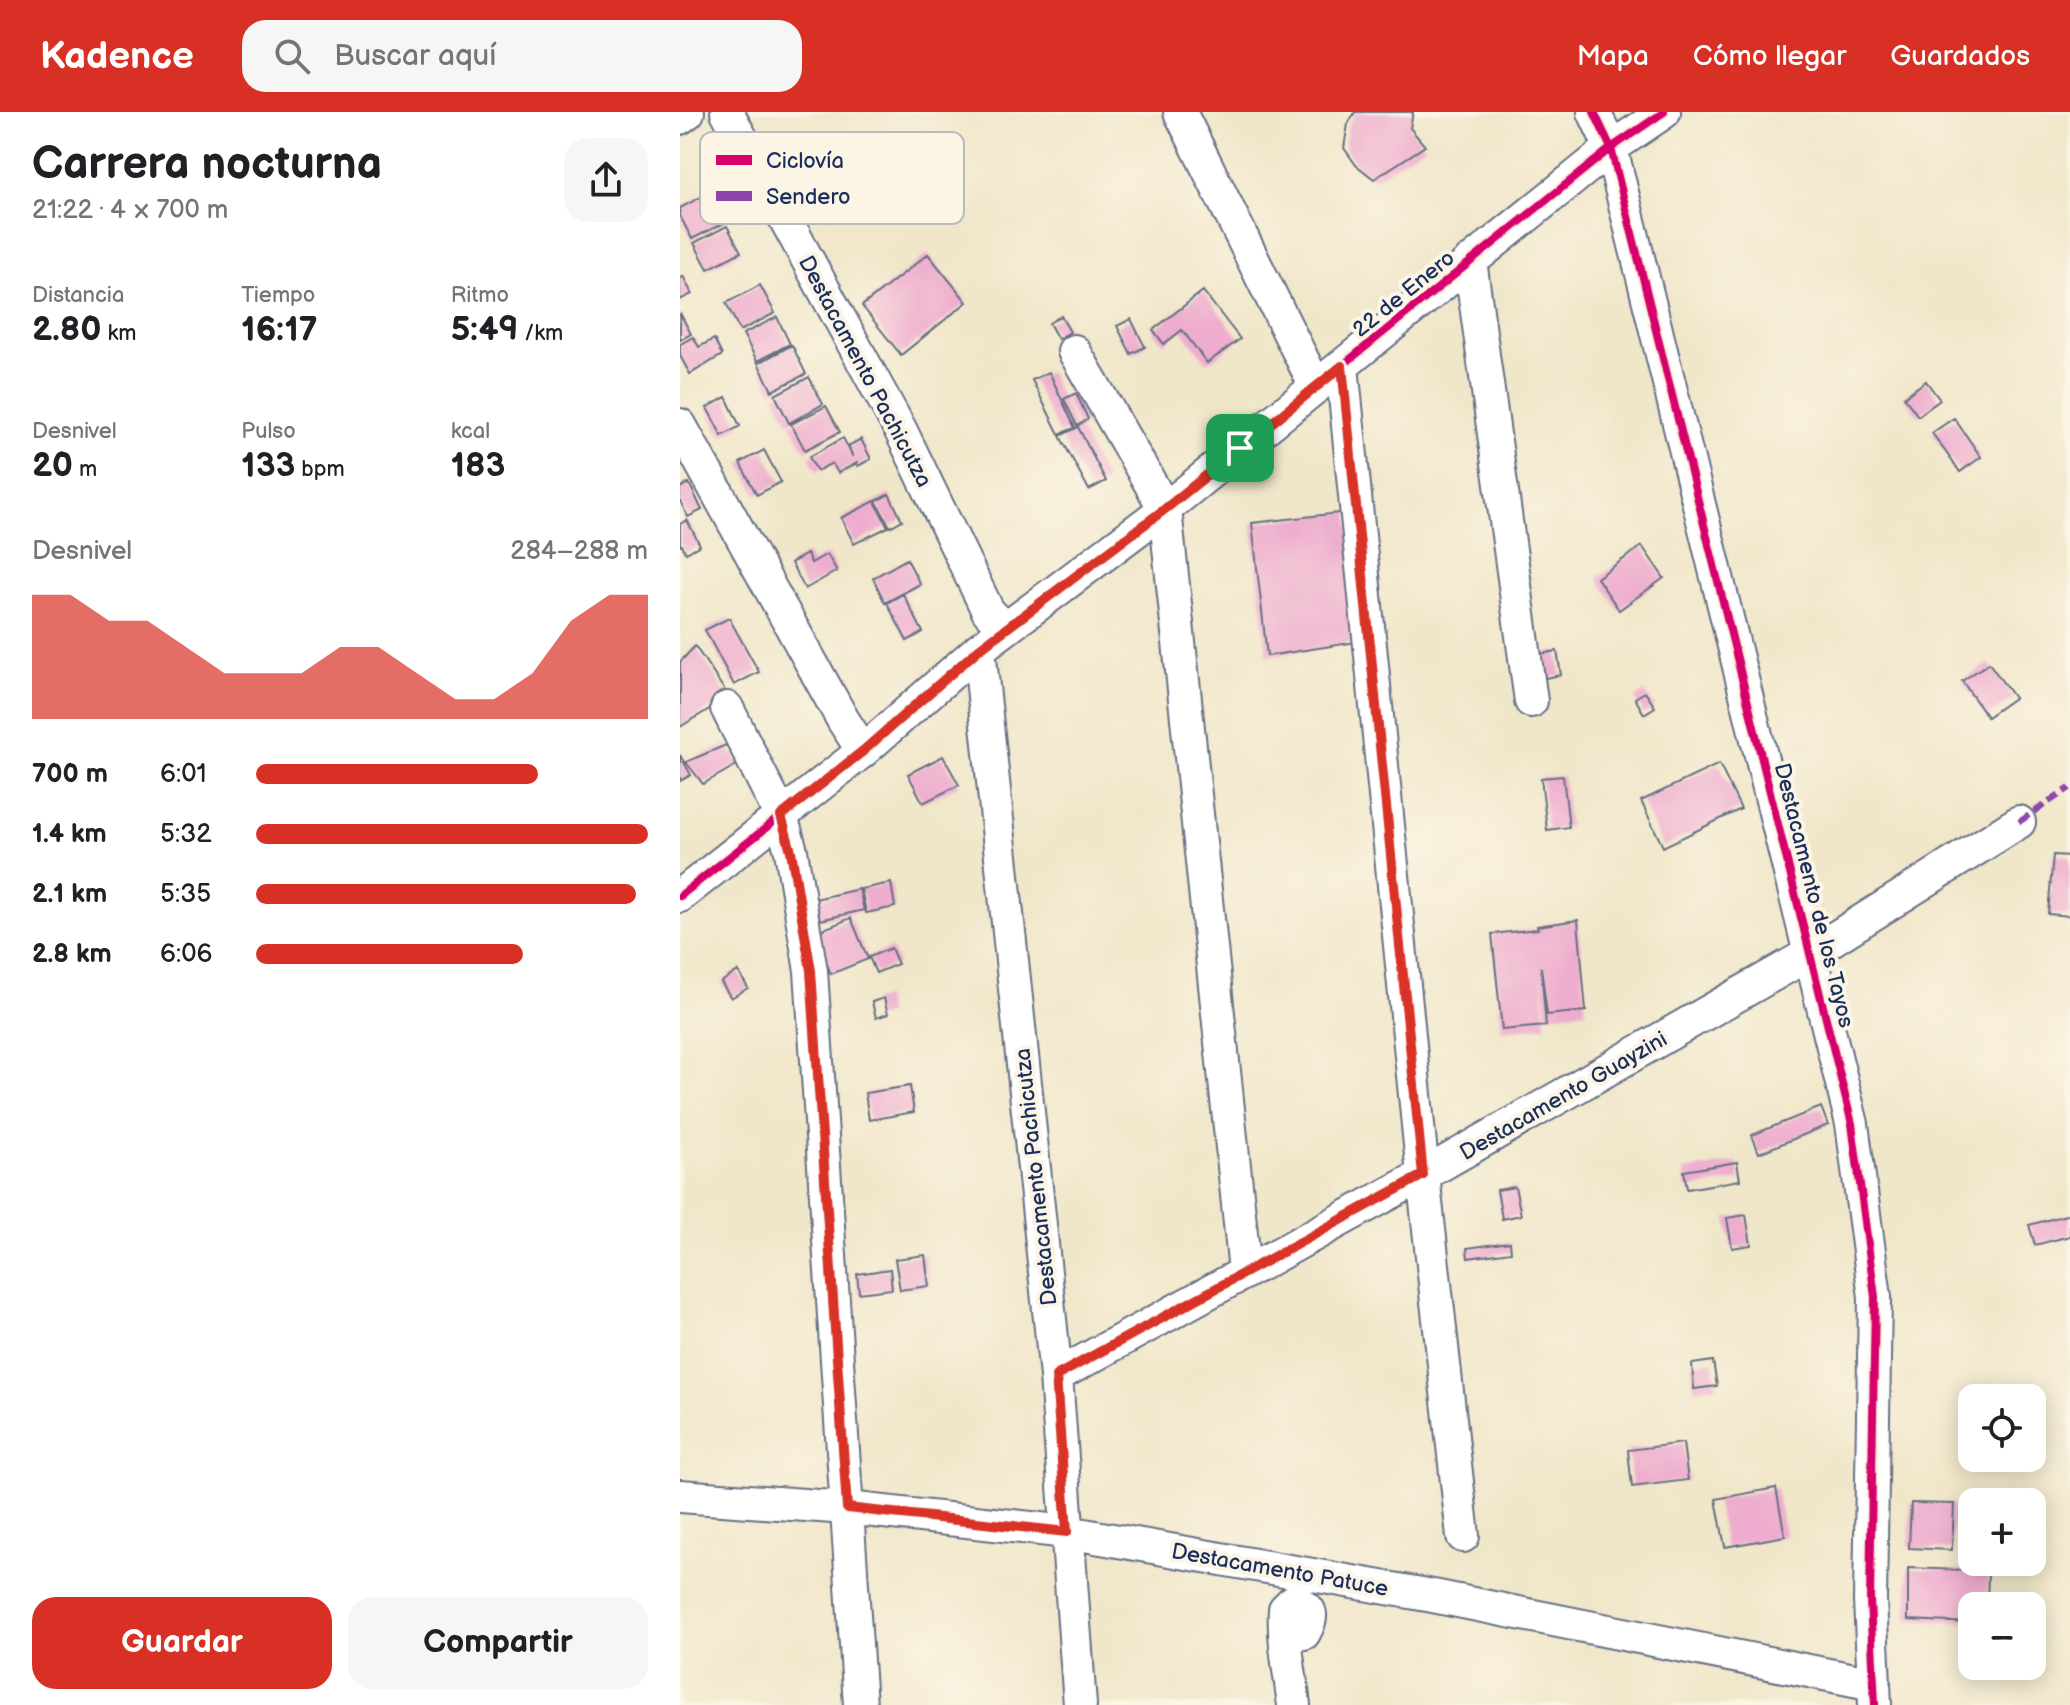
<!DOCTYPE html>
<html lang="es">
<meta charset="utf-8">
<style>
:root{--surface:#fff;--page:#f6f6f6;--text:#202124;--muted:#757577;--accent:#d93025}
body{margin:0;font-family:"Balsamiq Sans",sans-serif;background:var(--page);color:var(--text);height:100vh;display:flex;flex-direction:column;font-size:30px;white-space:nowrap}
*{box-sizing:border-box;margin:0}
p{font-size:26px;color:var(--muted)}
.icon{flex:none;width:44px;height:44px;fill:none;stroke:currentColor;stroke-width:2;stroke-linecap:round;stroke-linejoin:round}
.map{position:relative;flex:1;overflow:hidden}
.side{display:flex;flex-direction:column;background:var(--surface);width:680px}
.side>*{flex:none}
.tools{position:absolute;left:1278px;top:1272px;display:grid;gap:16px}
.tools a{display:grid;place-items:center;width:88px;height:88px;border-radius:16px;background:var(--surface);box-shadow:0 4px 20px #0003;font-size:40px}
.pin{position:absolute;display:grid;place-items:center;width:68px;height:68px;color:#fff;margin:-34px;border-radius:16px;box-shadow:0 4px 12px #0006}
.round{display:grid;place-items:center;flex:none;width:84px;height:84px;border-radius:24px;background:var(--page)}
.headline{display:flex;align-items:center;justify-content:space-between;height:136px;padding:0 32px}
h1{font-size:44px;font-weight:700;line-height:60px}
.figures{display:grid;grid-template-columns:repeat(3,1fr);gap:12px;height:136px;padding:8px 32px}
.figures div{display:grid;align-content:center}
.figures b{font-size:34px;font-weight:700}
.figures small{font-size:22px;font-weight:400}
.figures p{font-size:22px}
.chart{height:224px;padding:16px 32px}
.chart p{display:flex;justify-content:space-between}
.chart svg{width:100%;height:144px;margin-top:8px;fill:var(--accent);opacity:.7}
.primary-button{display:flex;gap:16px;margin-top:auto;padding:16px 32px}
.primary-button a{flex:1;height:92px;border-radius:24px;background:var(--accent);color:#fff;font-size:32px;font-weight:700;line-height:92px;text-align:center}
.primary-button a+a{background:var(--page);color:var(--text)}
ul{padding:0 32px;list-style:none;font-size:26px}
li{display:grid;grid-template-columns:128px 96px 1fr;align-items:center;height:60px}
li i{height:20px;border-radius:10px;background:var(--accent)}
header{display:flex;align-items:center;gap:48px;box-sizing:border-box;height:112px;padding:0 40px;background:var(--accent);color:#fff}
header strong{font-size:38px}
nav{display:flex;gap:44px;margin-inline-start:auto;font-size:28px}
.search{width:560px;height:72px;background:var(--page);display:flex;align-items:center;gap:20px;box-sizing:border-box;padding:0 28px;border-radius:24px;color:var(--muted);font-size:30px}
main{display:flex;flex:1;min-height:0}
.map>svg:first-child{display:block}
.building{fill:#eeadce}
.lines{fill:none;stroke-linecap:round;stroke-linejoin:round}
.minor-casing{stroke:#666f83;stroke-width:36}
.minor{stroke:#fff;stroke-width:32}
.quiet{stroke:#8e44ad;stroke-width:6;stroke-dasharray:12 6;stroke-linecap:butt}
.cycleway-casing{stroke:#fcf5e5;stroke-width:13}
.cycleway{stroke:#d6006c;stroke-width:8}
.route-casing{stroke:#fff;stroke-width:16}
.route{stroke:#d93025;stroke-width:10}
.labels{text-anchor:middle;stroke-width:8;stroke-linejoin:round;paint-order:stroke}
.street-label{font-size:22px;fill:#1b2f5e;stroke:#fcf5e5}
.key{fill:#fcf5e5;stroke:#b8babc;stroke-width:2}
.key-label{font-size:22px;fill:#1b2f5e}
</style>
<header>
<strong>Kadence</strong>
<div class="search"><svg class="icon" aria-label="search" viewBox="0 0 24 24"><circle cx="10" cy="10" r="6"/><path d="M15 15l6 6"/></svg>Buscar aquí</div>
<nav><a>Mapa</a><a>Cómo llegar</a><a>Guardados</a></nav>
</header>
<main>
<section class="side">
<div class="headline"><div><h1>Carrera nocturna</h1><p>21:22 · 4 × 700 m</p></div><a class="round"><svg class="icon" aria-label="share" viewBox="0 0 24 24"><path d="M12 15V3M7 8l5-5 5 5M5 13v7h14v-7"/></svg></a></div>
<div class="figures">
<div><p>Distancia</p><b>2.80<small> km</small></b></div>
<div><p>Tiempo</p><b>16:17</b></div>
<div><p>Ritmo</p><b>5:49<small> /km</small></b></div>
</div>
<div class="figures">
<div><p>Desnivel</p><b>20<small> m</small></b></div>
<div><p>Pulso</p><b>133<small> bpm</small></b></div>
<div><p>kcal</p><b>183</b></div>
</div>
<div class="chart"><p><span>Desnivel</span>284–288 m</p>
<svg viewBox="0 0 160 44" preserveAspectRatio="none"><path d="M0 44V6L10 6L20 14L30 14L40 22L50 30L60 30L70 30L80 22L90 22L100 30L110 38L120 38L130 30L140 14L150 6L160 6V44z"/></svg>
</div>
<ul>
<li><b>700 m</b>6:01<i style="width:72%"></i></li>
<li><b>1.4 km</b>5:32<i style="width:100%"></i></li>
<li><b>2.1 km</b>5:35<i style="width:97%"></i></li>
<li><b>2.8 km</b>6:06<i style="width:68%"></i></li>
</ul>
<div class="primary-button"><a>Guardar</a><a>Compartir</a></div>
</section>
<div class="map">
<svg width="1390" height="1593" viewBox="0 0 1390 1593">
<rect width="100%" height="100%" fill="#fcf5e5"/>
<filter id="ink" filterUnits="userSpaceOnUse"><feTurbulence type="fractalNoise" baseFrequency=".0125" numOctaves="2"/><feDisplacementMap in="SourceGraphic" scale="16" xChannelSelector="R" yChannelSelector="G"/><feConvolveMatrix kernelMatrix="1 2 1 2 8 2 1 2 1" color-interpolation-filters="sRGB"/></filter>
<filter id="wash" filterUnits="userSpaceOnUse"><feTurbulence type="fractalNoise" baseFrequency=".006" numOctaves="4" result="noise"/><feDisplacementMap in="SourceGraphic" scale="32" xChannelSelector="R" yChannelSelector="G"/><feGaussianBlur stdDeviation="1.8" result="paint"/><feColorMatrix in="noise" values="0 0 0 0 0 0 0 0 0 0 0 0 0 0 0 0 0 1.4 0 .05"/><feComposite in="paint" operator="in"/></filter>
<g filter="url(#wash)">
<rect width="100%" height="100%" fill="#f0e6c9"/>
<g id="blocks">
<path class="building" d="M675,0H733L730,16L745,34L694,67L676,53L664,36L668,12Z
M30,80L46,110L12,127L0,104V96Z
M47,114L61,140L28,157L14,131Z
M248,142L287,190L221,243L182,194Z
M3,164L12,182L0,188V166Z
M80,173L95,201L60,219L46,191Z
M523,179L560,227L527,251L502,218L484,232L473,218Z
M0,201L11,222L0,228Z
M381,204L390,220L378,227L369,211Z
M97,205L110,232L77,249L63,222Z
M451,207L465,235L451,242L437,214Z
M13,225L19,235L34,227L42,243L10,262L0,244V232Z
M112,233L126,262L92,279L78,251Z
M369,260L395,316L379,322L352,268Z
M129,265L143,292L109,311L95,283Z
M1246,269L1260,288L1238,304L1224,285Z
M396,281L408,307L397,314L384,287Z
M46,285L60,314L42,324L27,296Z
M146,294L160,320L125,338L111,312Z
M1274,306L1301,345L1280,360L1252,321Z
M398,315L426,369L409,378L380,324Z
M163,326L173,345L168,334L181,327L191,347L178,354L177,351L158,361L152,351L137,359L129,345Z
M84,338L101,370L77,383L60,351Z
M9,371L22,398L8,405L0,389V376Z
M209,382L222,408L210,415L196,389Z
M195,389L208,415L174,432L161,406Z
M668,400L683,529L587,544L572,411Z
M7,408L20,433L6,441L2,433L0,434V412Z
M962,434L984,466L939,498L917,466Z
M127,442L131,451L147,442L157,459L125,477L111,451Z
M227,447L240,472L205,491L193,466Z
M223,482L243,520L227,529L207,491Z
M49,506L79,560L54,573L25,518Z
M15,534L49,585L0,615V550Z
M877,539L881,563L865,566L860,542Z
M1309,551L1334,586L1307,605L1282,569Z
M965,580L975,595L964,602L955,586Z
M46,633L60,651L23,672L6,650Z
M0,643L11,663L0,669Z
M263,644L279,673L243,691L228,662Z
M1039,652L1061,697L983,735L961,689Z
M883,664L889,715L867,718L861,666Z
M1373,743L1390,744V804L1368,802Z
M211,771L215,795L186,801L181,777Z
M179,777L184,798L140,808L135,787Z
M171,806L188,847L151,862L134,821Z
M898,808L906,899L867,903L861,855L866,914L822,918L812,822L858,817L857,814Z
M211,836L218,852L196,861L189,845Z
M58,859L68,876L51,886L41,870Z
M204,886L208,902L196,906L192,890Z
M230,974L234,1000L189,1008L185,981Z
M1141,995L1148,1013L1079,1041L1072,1023Z
M1057,1050L1060,1068L1007,1077L1004,1059Z
M835,1075L841,1103L822,1107L817,1078Z
M1390,1102V1124L1355,1133L1349,1113Z
M1066,1103L1071,1133L1052,1136L1047,1106Z
M830,1130L831,1140L788,1146L787,1136Z
M245,1143L249,1174L220,1178L215,1147Z
M210,1157L212,1177L179,1181L177,1162Z
M1033,1249L1037,1274L1014,1277L1012,1252Z
M1003,1331L1008,1368L952,1375L948,1338Z
M1096,1376L1105,1424L1045,1435L1036,1387Z
M1231,1391L1274,1392L1272,1438L1229,1436Z
M1228,1456L1308,1459L1307,1494H1292V1511L1228,1508Z"/>
</g>
</g>
<g filter="url(#ink)">
<use href="#blocks" fill-opacity="0" stroke="#666f83" stroke-width="2"/>
<g class="lines">
<defs>
<path id="minor" d="M47,0L221,319L308,499L325,517
M500,0L636,275
M914,0L931,36L1172,1012L1195,1185L1190,1488L1195,1593
M0,6L8,0
M790,149L851,589
M394,239L485,397L565,1159
M662,254L743,1063L783,1424
M0,313L163,608L183,639
M299,537L376,1264L400,1593
M47,596L101,704L111,739L131,859L180,1593
M0,784L183,639L299,537L485,397L931,36L984,0
M376,1264L743,1063L1131,841L1339,710
M0,1384L167,1396L387,1420L753,1484L1194,1572
M606,1524L624,1521C634,1504 633,1494 612,1490L605,1497C603,1528 610,1561 614,1593"/>
</defs>
<use href="#minor" class="minor-casing"/>
<use href="#minor" class="minor"/>
<path class="quiet" d="M1339,710L1390,676"/>
<defs>
<path id="cycleway" d="M914,0L931,36L1172,1012L1195,1185L1190,1488L1195,1593
M0,784L183,639L299,537L485,397L931,36L984,0"/>
</defs>
<use href="#cycleway" class="cycleway-casing"/>
<use href="#cycleway" class="cycleway"/>
</g>
</g>
<g class="lines" filter="url(#ink)">
<defs>
<path id="route" d="M662,254L743,1063L376,1264L387,1420L167,1396L131,859L111,739L101,704L183,639L299,537L485,397Z"/>
</defs>
<use href="#route" class="route-casing"/>
<use href="#route" class="route"/>
</g>
<g class="labels">
<g class="street-label">
<text transform="translate(723 181) rotate(-39)" y="8">22 de Enero</text>
<text transform="translate(186 259) rotate(62)" y="8">Destacamento Pachicutza</text>
<text transform="translate(1135 783) rotate(76)" y="8">Destacamento de los Tayos</text>
<text transform="translate(883 983) rotate(-30)" y="8">Destacamento Guayzini</text>
<text transform="translate(355 1065) rotate(-96)" y="8">Destacamento Pachicutza</text>
<text transform="translate(600 1457) rotate(10)" y="8">Destacamento Patuce</text>
</g>
</g>
<rect x="20" y="20" width="264" height="92" rx="12" class="key"/>
<rect x="36" y="43" width="36" height="10" fill="#d6006c"/>
<rect x="36" y="79" width="36" height="10" fill="#8e44ad"/>
<g class="key-label">
<text x="86" y="56">Ciclovía</text>
<text x="86" y="92">Sendero</text>
</g>
</svg>
<div class="tools">
<a><svg class="icon" aria-label="locate" viewBox="0 0 24 24"><circle cx="12" cy="12" r="6"/><path d="M12 2v4M12 18v4M2 12h4M18 12h4"/></svg></a>
<a>+</a>
<a>−</a>
</div>
<div class="pin" style="left:560px;top:336px;background:#1e9e55"><svg class="icon" aria-label="arrive" viewBox="0 0 24 24"><path d="M6 21V4h12l-3 4 3 4H6"/></svg></div>
</div>
</main>
